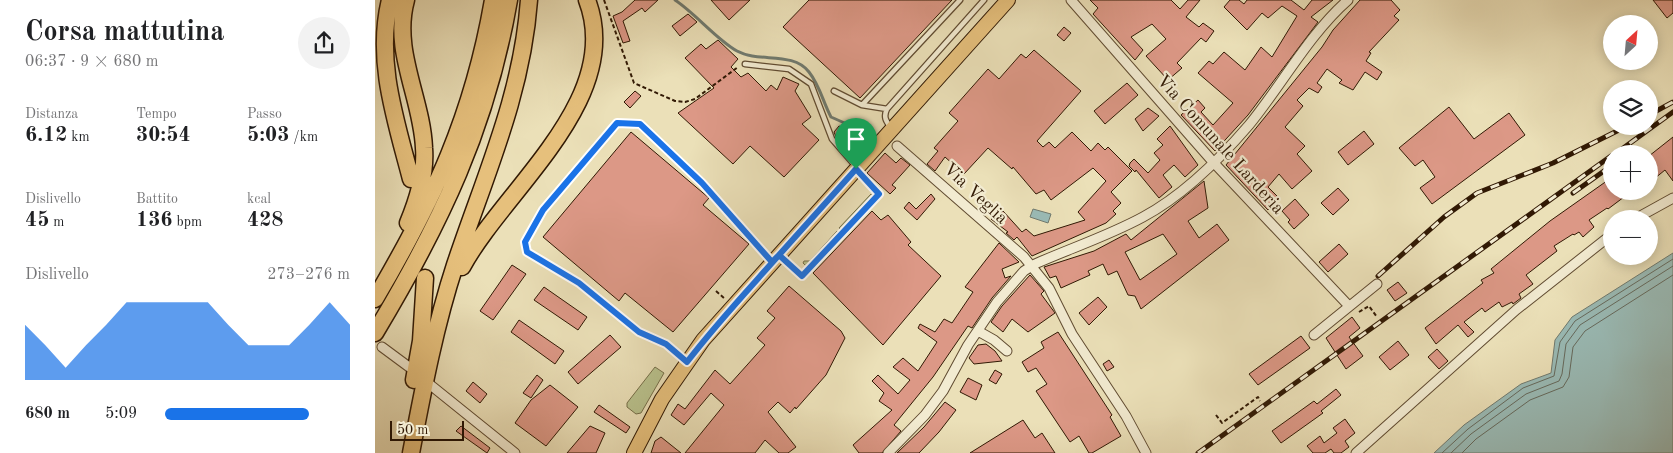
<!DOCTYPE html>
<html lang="it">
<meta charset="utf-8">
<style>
:root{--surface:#fff;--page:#f2f2f2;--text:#202124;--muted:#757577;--accent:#1a73e8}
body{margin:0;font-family:"Old Standard TT",serif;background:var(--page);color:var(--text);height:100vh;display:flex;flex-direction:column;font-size:19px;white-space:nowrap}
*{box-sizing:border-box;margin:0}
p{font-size:16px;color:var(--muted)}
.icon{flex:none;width:28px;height:28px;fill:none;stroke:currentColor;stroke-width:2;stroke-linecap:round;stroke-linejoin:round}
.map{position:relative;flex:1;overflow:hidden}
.side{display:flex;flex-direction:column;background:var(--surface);width:375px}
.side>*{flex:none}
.needle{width:32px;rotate:26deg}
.controls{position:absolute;left:1228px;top:15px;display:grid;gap:10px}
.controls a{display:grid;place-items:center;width:55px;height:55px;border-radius:50%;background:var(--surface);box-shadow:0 2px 12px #0003;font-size:25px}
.scale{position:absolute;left:15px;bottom:12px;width:74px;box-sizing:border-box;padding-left:5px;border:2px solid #311904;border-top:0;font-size:14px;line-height:18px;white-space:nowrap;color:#311904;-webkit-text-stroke:4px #f2ebd1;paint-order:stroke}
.pin{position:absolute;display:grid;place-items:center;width:42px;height:42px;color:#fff;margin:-51px -21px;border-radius:50% 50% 50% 0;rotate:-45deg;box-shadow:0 0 5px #0007}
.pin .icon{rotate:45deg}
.round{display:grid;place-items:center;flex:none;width:52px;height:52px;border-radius:26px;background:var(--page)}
.head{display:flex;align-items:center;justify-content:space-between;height:85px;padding:0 25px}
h1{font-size:28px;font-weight:600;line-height:38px}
.stats{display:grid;grid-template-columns:repeat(3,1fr);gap:8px;height:85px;padding:5px 25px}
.stats div{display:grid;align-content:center}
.stats b{font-size:21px;font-weight:600}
.stats small{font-size:14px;font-weight:400}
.stats p{font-size:14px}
.chart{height:140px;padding:10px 25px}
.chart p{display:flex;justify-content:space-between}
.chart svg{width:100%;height:90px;margin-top:5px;fill:var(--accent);opacity:.7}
ul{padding:0 25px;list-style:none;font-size:16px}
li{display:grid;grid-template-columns:80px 60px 1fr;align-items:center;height:38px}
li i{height:12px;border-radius:6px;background:var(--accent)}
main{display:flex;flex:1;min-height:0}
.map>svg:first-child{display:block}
.green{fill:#b9c28d;stroke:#756e48}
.water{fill:#9abbb6;stroke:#707a6f}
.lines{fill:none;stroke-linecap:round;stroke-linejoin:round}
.shore{stroke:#666a5d;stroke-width:1}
.stream{stroke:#707a6f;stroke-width:3}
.building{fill:#dc9886;stroke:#311904;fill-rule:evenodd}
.lane-casing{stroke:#604b31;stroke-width:7}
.street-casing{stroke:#604b31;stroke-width:11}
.primary-casing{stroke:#311904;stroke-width:16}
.highway-casing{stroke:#311904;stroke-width:19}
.path{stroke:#311904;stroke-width:2;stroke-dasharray:4 2.5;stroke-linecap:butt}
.lane{stroke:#f2ebd1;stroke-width:4.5}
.street{stroke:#f2ebd1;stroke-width:9}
.primary{stroke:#e6c07c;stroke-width:14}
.highway{stroke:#e6c07c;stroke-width:16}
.rail-casing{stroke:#311904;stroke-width:5}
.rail{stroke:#f2ebd1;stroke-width:3;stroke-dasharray:9;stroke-linecap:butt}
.route-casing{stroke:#fff;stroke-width:10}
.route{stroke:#1a73e8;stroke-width:6}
.labels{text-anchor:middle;stroke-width:4.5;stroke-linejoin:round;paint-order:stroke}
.street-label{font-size:18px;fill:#311904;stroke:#f2ebd1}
</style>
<main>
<section class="side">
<div class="head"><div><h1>Corsa mattutina</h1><p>06:37 · 9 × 680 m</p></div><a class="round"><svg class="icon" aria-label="share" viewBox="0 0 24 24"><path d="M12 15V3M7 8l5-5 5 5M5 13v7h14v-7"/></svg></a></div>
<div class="stats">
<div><p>Distanza</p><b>6.12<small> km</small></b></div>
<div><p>Tempo</p><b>30:54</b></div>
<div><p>Passo</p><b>5:03<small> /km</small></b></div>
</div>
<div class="stats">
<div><p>Dislivello</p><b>45<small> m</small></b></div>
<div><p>Battito</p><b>136<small> bpm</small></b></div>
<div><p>kcal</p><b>428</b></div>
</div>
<div class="chart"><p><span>Dislivello</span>273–276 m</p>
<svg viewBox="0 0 160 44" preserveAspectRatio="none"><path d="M0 44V17L10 27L20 38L30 27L40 17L50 6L60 6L70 6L80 6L90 6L100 17L110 27L120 27L130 27L140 17L150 6L160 17V44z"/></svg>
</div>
<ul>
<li><b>680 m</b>5:09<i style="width:78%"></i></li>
</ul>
</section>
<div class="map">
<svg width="1298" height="453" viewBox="0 0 1298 453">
<rect width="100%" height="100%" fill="#ebe0b8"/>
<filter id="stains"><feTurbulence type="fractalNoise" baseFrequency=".004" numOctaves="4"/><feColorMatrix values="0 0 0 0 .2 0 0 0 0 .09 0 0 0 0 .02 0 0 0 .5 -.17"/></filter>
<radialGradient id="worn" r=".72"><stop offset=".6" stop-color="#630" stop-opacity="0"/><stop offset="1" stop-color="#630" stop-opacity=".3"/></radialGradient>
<path class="green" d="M496,194L499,197L467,231L464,228Z
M462,231L465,234L433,268L428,263L429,261H435Z
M280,367L289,373L266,413L261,414L252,407V403Z"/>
<path class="water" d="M658,209L676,214L673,223L655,217Z
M1298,253V453H1059L1089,425L1146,384L1176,373L1180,340L1197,317Z"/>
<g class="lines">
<path class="shore" d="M1067,453L1093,429L1148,388L1179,376L1185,342L1200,321L1298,259
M1076,453L1096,434L1151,394L1184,381L1187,374L1191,344L1205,325L1298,266
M1087,453L1101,439L1155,400L1188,387L1194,377L1198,347L1210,331L1298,275"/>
<path class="stream" d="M300,0C321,14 342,40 362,51C384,63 418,51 434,72C445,86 448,102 456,117L499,136"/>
</g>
<path class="building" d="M260,0H283L270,12L267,8L248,21L255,41L248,43L238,16L247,12Z
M336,0H375L354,20Z
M434,0H577L485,98L408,27Z
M715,0H796L805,9L813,0H825L811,17L824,27L828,23L839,31L831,42L826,38L802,63L807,68L793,80L771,56L791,39L777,24L756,37L768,50L760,60L718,14L723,8Z
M855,0H864L869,4L872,0H916L929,10L937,0H958L936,17L943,22L873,115L840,151L806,115L823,100L830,108L826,112L838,125L858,103L823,73L834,61L838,64L849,52L870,70L886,47L897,57L922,16L907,6L893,18L887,13L872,30L849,7Z
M985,0H1016L1025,10L1019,16L1024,20L994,52L996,53L991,61L1007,72L1002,80L990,72L978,90L964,83L967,80L952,69L942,83L947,87L943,93L934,88L922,100L928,106L910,127L930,146L922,154L937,171L917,189L904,174L893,187L904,198L893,210L851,165L947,47L958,30Z
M1278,0H1298V13L1292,18Z
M313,14L322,22L305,36L297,26Z
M689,27L696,33L689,41L682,35Z
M343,40L363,59L356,67L366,77L373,73L391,91L396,85L402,90L408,77L424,84L420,91L436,117L427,124L444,140L409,177L375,146L358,164L303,113L339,88L310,58L326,44L331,49Z
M659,50L706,91L662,141L668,147L674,142L680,148L697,132L716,151L723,143L730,150L733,147L757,171L736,192L746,203L738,211L741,214L731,223L657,256L642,237L639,240L631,233L633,232L616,219L628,211L647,232L651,229L659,236L710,220L703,212L731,181L718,168L676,200L669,190L661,194L638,167L637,169L613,148L589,174L570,157L560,171L552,164L563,151L559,148L583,121L574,113L613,69L624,79L646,54L651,58Z
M752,83L763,95L730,124L719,111Z
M260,91L266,96L255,108L249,102Z
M1074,107L1099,139L1134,113L1150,135L1057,204L1045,188L1060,177L1048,160L1040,166L1024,148Z
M773,108L784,116L768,131L760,119Z
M464,126L480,131L496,139L488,149L475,140L470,145L462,139L459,132Z
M795,126L823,165L810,177L799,165L788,175L797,187L784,198L761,170L760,172L754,166L755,163L759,159L773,173L785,160L779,153L788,145L782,139Z
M989,131L999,144L973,165L963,152Z
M256,132L334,198L328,205L374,244L298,332L250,293L244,301L168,237Z
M1298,137V181L1290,170L1274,183V156Z
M510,153L521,163L526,158L535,165L517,185L521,188L515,194L492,173Z
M1236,178V191H1257L1233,209L1232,208L1214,220L1219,227L1208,237L1204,232L1199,235L1198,234L1179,246L1182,251L1151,275L1158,284L1144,294L1146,298L1138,304L1137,302L1127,307L1124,302L1110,312L1107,308L1089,322L1099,332L1093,337L1083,325L1061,344L1050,328L1108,283L1106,280L1119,273L1116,269L1175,221Z
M829,181L833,208L813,221L824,238L842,224L854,240L766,309L760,296L753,295L742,271L733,275L728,264L713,271L715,275L686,288L681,276L675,278L669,267L719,251L751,234L756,240ZM788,234L802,254L765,280L750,252Z
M963,188L974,200L958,215L946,203Z
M556,194L560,199L542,220L529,208L534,202L541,209Z
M920,199L934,215L919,229L913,222L915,220L907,211Z
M497,211L506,220L513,215L536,242L533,245L566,276L508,345L438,273Z
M624,243L644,262L627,269L630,278L636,276L617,298L597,328L593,326L558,377L519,425L526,431L507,453H484L478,445L517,410L504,401L509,393L497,381L503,375L523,394L535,380L518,367L528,358L543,371L562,342L543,328L545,324L560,332L569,319L577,323L598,292L590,287Z
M964,244L973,254L953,272L944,262Z
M137,265L151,274L118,320L105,311Z
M655,275L669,291L666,294L680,313L653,332L637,319L628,332L616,322L627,306Z
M1023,282L1032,293L1020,301L1012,290Z
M414,286L466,331L470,338L451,375L421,409L420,407L415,413L403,402L393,412L421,447L413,453H404L390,440L380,453H310L349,405L336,393L309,425L296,415L303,404L310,409L340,370L355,384L390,345L382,338L400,318L392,311Z
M169,287L212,317L203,330L159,300Z
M723,297L732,307L714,325L704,313Z
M977,317L985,328L974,337L988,356L971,369L951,338Z
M144,320L189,351L180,364L136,332Z
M683,332L737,415L735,417L746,436L717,453H714L704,436L695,442L661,391L672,384L661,368L653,372L647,362L669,348L666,342Z
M235,335L246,347L203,384L193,372Z
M926,336L935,348L883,385L874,374Z
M1023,341L1034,355L1015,370L1004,357Z
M611,344L620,351L627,361L599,364L594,358L603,345Z
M1062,349L1073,361L1064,369L1053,357Z
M734,360L739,367L732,371L728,364Z
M620,370L627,374L621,384L614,380Z
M162,375L168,380L156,398L148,393Z
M593,378L607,385L601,400L585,392Z
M98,382L112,394L105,403L91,391Z
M175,385L203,407L171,446L140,423L156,400Z
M961,389L966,395L946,411L948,413L906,443L897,431L939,401L942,404Z
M570,402L581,410L564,432L544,453H522L549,427Z
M224,405L255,427L251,433L219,412Z
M970,419L980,433L970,441L974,447L966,453H959L956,449L950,453H938L932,446L945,436L949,443L962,433L958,428Z
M648,420L660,438L667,433L680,453H595Z
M86,426L115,448L112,453L81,431Z
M215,426L230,433L221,453H192Z
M286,437L306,453H276L280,441Z"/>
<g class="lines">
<defs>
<path id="lane" d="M370,64L414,69L436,84L457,139L504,193L427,276L405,256
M459,91L487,105L585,0
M487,105L512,109
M516,128C511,121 508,117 512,109L609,0
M311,361L291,344L264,332L204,283L153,252L150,242L168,210L242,123L265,125L327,183L396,261"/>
<path id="street" d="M696,0L839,163L974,306
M522,146L649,257L674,288L697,334L751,416L771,453
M1260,219L1298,198
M603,331L619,340L632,351
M939,335L1002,284
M7,347L34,367
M53,383L140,453
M513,453L550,415L568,391L593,345L622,302L649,271L660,264C696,248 733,236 768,217C809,195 844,160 874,125C906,86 935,33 973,0
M981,453L1141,310L1236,235"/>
<path id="primary" d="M259,453L287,399L328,340L633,0"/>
<path id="highway" d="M15,0C0,60 21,121 36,179
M31,0C17,51 47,98 49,148C51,174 43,199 33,223
M87,267C129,189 250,99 212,0
M0,299C59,199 98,116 118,0
M0,333C66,223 112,127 134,0
M39,380L46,341L50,278
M36,453C48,390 60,326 80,265C110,175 147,96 154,0"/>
</defs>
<use href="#lane" class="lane-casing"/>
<use href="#street" class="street-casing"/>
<use href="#primary" class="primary-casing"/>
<use href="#highway" class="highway-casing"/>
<path class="path" d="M229,0L259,83L300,101L310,102L320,99L363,67
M341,291L349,298
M984,312L994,306L1002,317
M841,415L847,423L883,397L885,401"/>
<use href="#lane" class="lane"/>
<use href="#street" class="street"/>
<use href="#primary" class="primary"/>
<use href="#highway" class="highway"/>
<defs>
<path id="rail" d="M1274,115L1298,102
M1240,154L1298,112
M1198,193L1236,166
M1003,276L1069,217L1102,193L1178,163L1252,126
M823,453L1236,156"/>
</defs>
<use href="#rail" class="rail-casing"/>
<use href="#rail" class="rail"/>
</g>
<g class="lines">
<defs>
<path id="route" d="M481,169L404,255C373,290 341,324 312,362L291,344L264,332L204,283L152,252L150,242L168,210L242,123L265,124L327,183L397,262L404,255L427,276L504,194L481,169"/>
</defs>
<use href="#route" class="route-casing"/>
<use href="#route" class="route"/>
</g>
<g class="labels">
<g class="street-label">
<text transform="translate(846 144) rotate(48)" y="6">Via Comunale Larderia</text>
<text transform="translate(601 193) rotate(43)" y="6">Via Veglia</text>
</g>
</g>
<rect width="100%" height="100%" filter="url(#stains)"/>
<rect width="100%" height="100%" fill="url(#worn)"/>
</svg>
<div class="controls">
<a><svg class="needle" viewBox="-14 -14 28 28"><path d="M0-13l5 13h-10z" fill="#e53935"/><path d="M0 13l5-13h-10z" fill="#757577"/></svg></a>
<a><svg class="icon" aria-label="layers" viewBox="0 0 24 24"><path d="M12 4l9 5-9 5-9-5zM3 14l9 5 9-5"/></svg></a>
<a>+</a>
<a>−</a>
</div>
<div class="scale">50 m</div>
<div class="pin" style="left:481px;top:169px;background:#1e9e55"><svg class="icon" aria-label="arrive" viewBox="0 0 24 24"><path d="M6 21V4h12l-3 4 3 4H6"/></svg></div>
</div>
</main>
